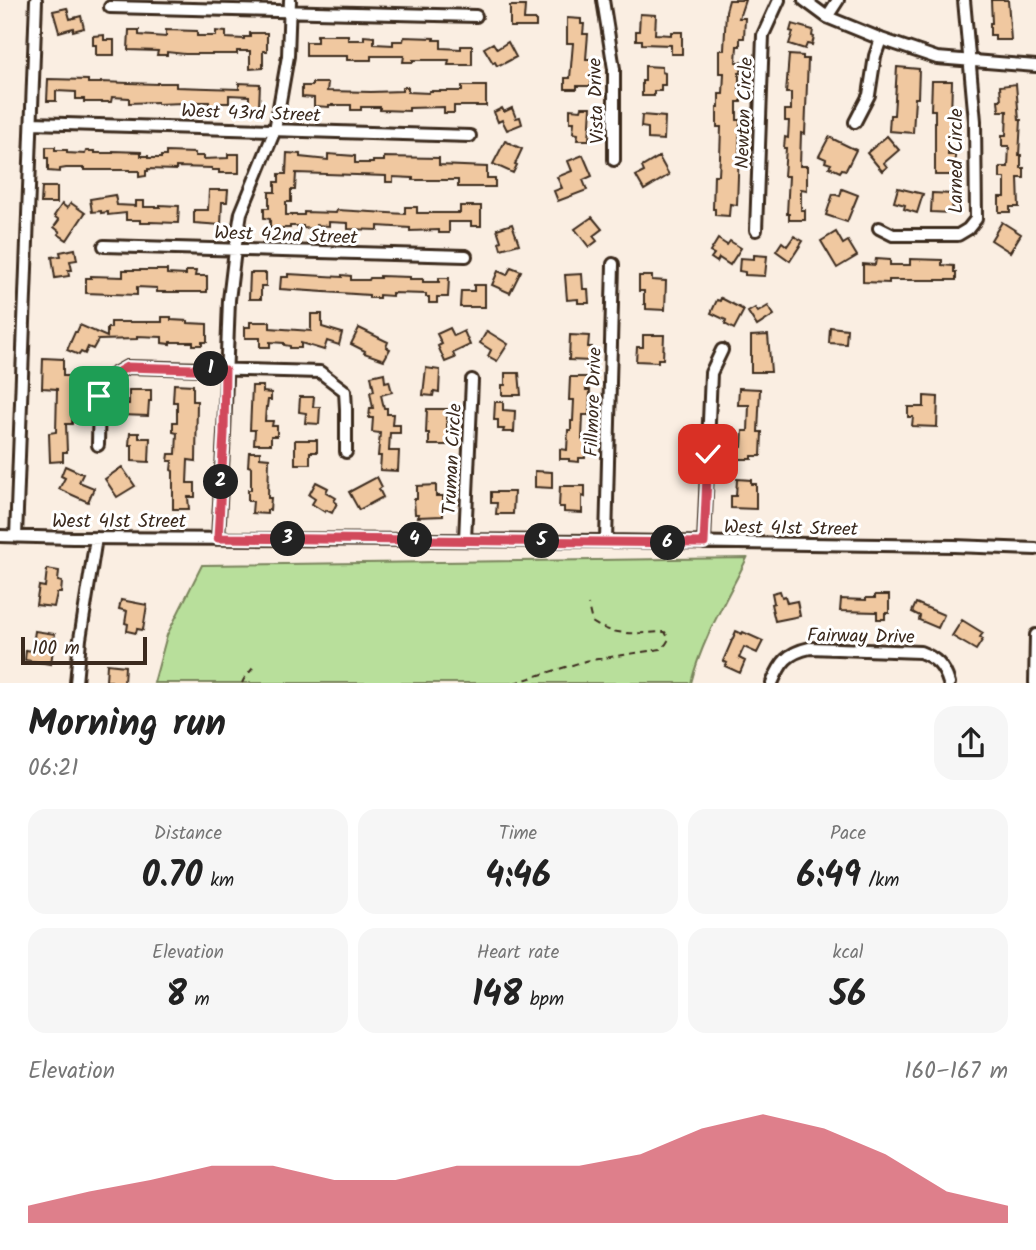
<!DOCTYPE html>
<meta charset="utf-8">
<style>
:root{--surface:#fff;--page:#f6f6f6;--text:#222;--muted:#767676;--accent:#d1495b}
body{margin:0;font-family:Kalam,sans-serif;background:var(--page);color:var(--text);height:100vh;display:flex;flex-direction:column;font-size:26px;white-space:nowrap}
*{box-sizing:border-box;margin:0}
p{font-size:23px;color:var(--muted)}
.icon{flex:none;width:38px;height:38px;fill:none;stroke:currentColor;stroke-width:2;stroke-linecap:round;stroke-linejoin:round}
.map{position:relative;height:683px;overflow:hidden}
.sheet{display:flex;flex-direction:column;background:var(--surface);flex:1}
.sheet>*{flex:none}
.scale{position:absolute;left:21px;bottom:18px;width:126px;box-sizing:border-box;padding-left:7px;border:4px solid #3b2a1e;border-top:0;font-size:19px;line-height:24px;white-space:nowrap;color:#3b2a1e;-webkit-text-stroke:5px #fff;paint-order:stroke}
.pin{position:absolute;display:grid;place-items:center;width:60px;height:60px;color:#fff;margin:-30px;border-radius:14px;box-shadow:0 4px 10px #0006}
.km{position:absolute;width:35px;height:35px;margin:-18px;border-radius:50%;background:#222;color:#fff;font-size:19px;line-height:35px;text-align:center}
.round{display:grid;place-items:center;flex:none;width:74px;height:74px;border-radius:21px;background:var(--page)}
.overview{display:flex;align-items:center;justify-content:space-between;height:119px;padding:0 28px}
h1{font-size:38px;font-weight:600;line-height:52px}
.figures{display:grid;grid-template-columns:repeat(3,1fr);gap:10px;height:119px;padding:7px 28px}
.figures div{display:grid;align-content:center;border-radius:18px;background:var(--page);text-align:center}
.figures b{font-size:35px;font-weight:600}
.figures small{font-size:19px;font-weight:400}
.figures p{font-size:19px}
.chart{height:196px;padding:14px 28px}
.chart p{display:flex;justify-content:space-between}
.chart svg{width:100%;height:126px;margin-top:7px;fill:var(--accent);opacity:.7}
.map>svg:first-child{display:block}
.green{fill:#b8df9b;stroke:#7a845c;stroke-width:2}
.building{fill:#f0c8a0;stroke:#3b2a1e;stroke-width:2}
.lines{fill:none;stroke-linecap:round;stroke-linejoin:round}
.minor-casing{stroke:#3b2a1e;stroke-width:16}
.path{stroke:#3b2a1e;stroke-width:2;stroke-dasharray:7 5;stroke-linecap:butt}
.minor{stroke:#fff;stroke-width:10}
.route-casing{stroke:#fff;stroke-width:14}
.route{stroke:#d1495b;stroke-width:9}
.labels{text-anchor:middle;stroke-width:6;stroke-linejoin:round;paint-order:stroke}
.street-label{font-size:19px;fill:#3b2a1e;stroke:#fff}
</style>
<div class="map">
<svg width="1036" height="683" viewBox="0 0 1036 683">
<rect width="100%" height="100%" fill="#faeee2"/>
<filter id="ink" filterUnits="userSpaceOnUse"><feTurbulence type="fractalNoise" baseFrequency=".0143" numOctaves="2"/><feDisplacementMap in="SourceGraphic" scale="14" xChannelSelector="R" yChannelSelector="G"/><feConvolveMatrix kernelMatrix="1 2 1 2 8 2 1 2 1" color-interpolation-filters="sRGB"/></filter>
<g filter="url(#ink)">
<path class="green" d="M747,558C727,599 702,639 691,683H154L167,635L202,565Z"/>
<path class="building" d="M729,0H745L739,18H745L744,38H740V46H737L736,62H742L741,73H739V92H741V102H737V120H740L737,205L730,204L729,216L715,215V209H713L714,175H719L720,157L721,127H717V107H719V94H723L724,73H719V50H724L726,11Z
M991,0H1008L1011,40H995V35H990V23H992Z
M510,6H525L524,20H536V27H510Z
M67,8L70,19L81,16L84,28L73,31V28L59,32L53,11Z
M640,14L656,15L655,34L671,35V32H682V54H671V45L642,44V40H636V31H639Z
M567,18L581,19V24H584L583,34H588L586,59H593L591,86H577V89H565V78H570L573,43H567Z
M792,24L813,30L812,36L814,37L812,45L807,44L805,49L789,44L793,32L790,31Z
M129,30H139V35L166,37V30L197,31V36H216V31L226,32V38L244,39V37H250V33H267V51H263V68L250,69V51H237V54H185L167,52V55H157L158,51L128,50Z
M104,35V40H114V55H96V45H93V36Z
M317,35H348V40H364V36L374,37V44L393,45V41H403L404,37L434,38V40H441V48L461,49V46H472V65H448L449,60H413V62H403L404,56H371V60H347V56H306V42H317Z
M508,42L516,57L501,65V64L497,66L495,62L493,63L484,48L493,43L497,49Z
M789,55L803,56V59H808L805,134L801,133L800,166H807V190L801,189V210H805V220H789V214H787L789,176H784L786,148H784L785,137L788,138L789,121H785V110H791V93H786Z
M645,66L662,67V72L665,73V85H661V91H654V96H642V81H645Z
M897,67L919,69L918,98H915L913,133L889,131L890,115H894Z
M48,79L88,80V83H101V82L157,84V83H176V87L239,89V83L260,84L259,107H249V96L229,95V103H217V106H209V102H191V105H183V103L157,104V102L129,103V98L112,97L111,102H84V99H76V92L56,91V101H47Z
M932,81H952L951,118H954V129H949L948,155H955V175H935V110H931Z
M312,83H328L327,91L371,92L402,91V87H408V92L429,93V91H462V86H486V106H454V113H444V107L409,108V111L380,110V107H361V110H351V105H329V107L314,106V98L302,97V86H312Z
M1016,84L1019,120H1021L1019,155H1021V168H1024V178H1018L1019,207H1010V212H999V197H1005V178H1000V167H1008L1009,146H1002V135H1006L1007,111H999L998,100H1001L1000,86Z
M582,107H591L589,140H577L578,134L573,133L574,122H570V109L581,110Z
M502,108L504,112L512,108L516,118L520,117L522,124L507,130L502,120L498,122L494,112Z
M642,115L665,117L664,140L648,139V128L641,127Z
M887,136L899,150L884,163L887,167L882,171L867,153Z
M829,137L856,150L846,170L842,169L840,172L829,167L831,164L825,162L826,159L819,156Z
M505,141L522,149L515,164L517,165L513,173L493,164Z
M46,147H55V150H67V153L85,154L86,151H95V153H113V151L141,152V156H148V158H161V156H166V152L195,153V156H204V159L228,158V154H239V173H219V170H212V168L176,167V170L148,169V171H146V176L139,177V171H130V170H85V168H66L60,169V172L48,171V158H46Z
M287,153L300,154V157L328,160V154L355,156V163H373V161H384V157L439,158V165L487,167V178H495V187H458V180H413V178L393,177V182H386V176L296,173L295,190H291V202H286V215H304V212L336,213L337,210L405,214V207H417V213H460V206H481V226H471V222H449V233H439V230L410,231V228L378,226V230L348,229V223L329,222V226L316,225V229L303,228V226H290V228H270V219L264,218V208H269V192H275V182H279V174H286Z
M583,155L592,176L583,180L587,190L558,201L554,191L562,188L557,177L572,171L568,161Z
M659,157L669,175L644,190L636,176L644,172L642,167Z
M42,187H57V203H41Z
M898,188L923,194L917,213L904,209L905,205L894,202Z
M842,189L858,195L847,222L826,215L833,194L840,196Z
M209,190H228L227,202H222L221,225L194,223V210H208Z
M932,193L953,194L952,213L931,212Z
M115,195L117,205L136,206V201H144V207H160V205L179,206L178,223L150,222V223H140V220H126V213L108,215V212L101,213V211L92,212L90,199Z
M71,203L85,213L67,240L58,234L60,232L54,227L59,220L54,216L62,204L67,208Z
M592,217L602,229L593,236L597,241L589,247L575,229Z
M1002,222L1021,234L1010,252L991,240Z
M512,224L519,244L501,249L499,242L501,241L497,229Z
M836,232L843,244L848,241L857,256L837,268L821,241Z
M794,236L803,241L790,261L776,251L782,242L787,246Z
M718,239L727,245L730,241L741,248L730,265L719,258L717,262L711,258L714,254L710,252Z
M75,249L77,260L70,261L72,270H68L69,276L55,278L52,257L61,256L60,252Z
M754,255L767,256L765,276L745,275V272L739,271L740,258L754,259Z
M876,259L890,260V265H910V259L942,260V265L954,266V272H956V280H889V283L863,282V264L875,265Z
M511,267L521,271L510,293L492,285L498,271L507,275Z
M123,270H167V274L186,275V271H196L195,276H207V292H157V288L137,287V295L86,293V278H91V276L123,277Z
M250,273H266V286H261V299H249Z
M288,274L342,277V275L351,276V280H369L370,278H380V276L410,277V279H423V282H439V278H449L448,297H437V303H429V297H426V294L392,293V296L379,295V298H369V295L280,289L281,277H288Z
M582,274L583,289H588L589,303H578V299L567,300L565,275Z
M639,276H652V280L666,281L665,310L646,309V304H644V291H639Z
M474,285H485V307H460L461,291H474Z
M721,298L744,310L734,329L725,324L726,320L711,313L717,300L720,301Z
M768,306L774,315L757,326L748,312L755,308L758,312Z
M311,314H322V327L342,333L339,345L327,341L324,350L301,343V348H290V346L284,345V343L270,342V347H260V338H245V327H250V322H270V328L311,331Z
M162,317H171V320L188,321V323L207,324V342H202V345H193V342H170V344L162,343V337L137,336V339L98,340L93,349L88,347L85,354L81,352L79,355L67,350L75,332H77L80,325L107,337V328H111V322H162Z
M830,327L847,329L846,344L829,343Z
M359,328L388,342L386,347L390,349L384,360L364,353L365,351L351,344Z
M450,328L454,336L464,331L470,345L453,353L455,358L445,362L438,346L442,344L437,334Z
M487,331L508,344L497,361L488,356L491,350L480,343Z
M570,335L589,336L588,347H592L591,361L569,360Z
M643,335H664L663,359H658V362L636,361L637,347H643Z
M768,335L771,372H751V336Z
M43,358L63,359V376H75L72,424H66L67,452H63V461L50,462L49,433L56,432L57,389L42,388Z
M426,368L440,370L439,392L434,391L433,396L423,395Z
M384,373L385,382L389,381L392,392L381,395L384,408H387V414H393L392,425H400V433H390L389,451H399L398,471L380,470L381,456H378L380,433L372,432L373,418H369L370,408H373L370,392L374,391L371,376Z
M505,373H519L521,395H502V385H505Z
M570,377H587L586,390H590L589,415H583L582,440L586,441V445H589L588,454H585V458H579V462L569,461V459H560V449L567,450L568,430H571V421H573L574,400H569Z
M174,384L193,385V401H197L196,461L188,460L187,483H195V497H188L189,509H173V471L171,470L172,461H168L169,454H176L177,433L173,432V422H177V402H173Z
M252,386H263V392L271,393V400H268L267,407H266L265,421H273L272,426H277V436H271V444H254L255,430H250Z
M739,388L760,389L758,432H762L761,456H752V459H738V447H742L743,431H748L749,405H738Z
M129,390H151V401H149L148,416L121,415V404H129Z
M924,396L938,397L937,427L912,426L913,417H908V407H924Z
M300,397H314L313,407H320L319,424L305,423L306,413L299,412Z
M495,402H503V410L515,411L514,432H503L504,429H498V420H494Z
M427,409H447V445H429V433H426Z
M130,433H139V438H150L149,462L132,461V445H129Z
M295,440H317V452H310V464H295Z
M249,452H260V457L269,458L268,498H271L270,510H267V514L252,513L253,501H248V490H251V467L248,466Z
M65,466L83,474L79,482L94,488L88,502L59,489L65,478L61,476Z
M122,467L135,486L117,497L105,479Z
M535,471L552,472V488L535,487Z
M377,477L382,487L379,489L383,497L359,510L349,492Z
M737,479L751,480V484H756V509L731,508V496H736Z
M316,482L328,488L326,492L336,498L334,501L337,503L332,513L326,510L325,512L312,504L315,499L309,495Z
M436,485V496H443V516L418,517L419,514H415L414,499H417V486Z
M560,486H585V497L582,496V513L564,512V507H559Z
M491,492H514L513,514H496L497,503H491Z
M47,569L59,571L58,581L62,582L61,593H57L54,607L36,605L39,586L45,587Z
M780,591L782,597L785,596L787,603L797,601L800,616L775,621L771,604L774,603L772,593Z
M875,595H889V613H885V619H877V612L840,611L841,599L866,600V598H875Z
M121,600L147,605L143,630L137,629L136,633L127,631L128,624L125,623L127,611L119,609Z
M916,603L944,615L938,628L919,620L920,616L912,612Z
M962,620L983,633L980,637L983,639L976,650L952,636Z
M35,631L55,634L51,664L25,660L26,650L32,651Z
M736,631L742,634L743,632L763,641L757,653L744,647L739,658L745,661L740,673L725,666L727,663L723,661Z
M107,664L125,666L124,683H111V681H106Z"/>
<g class="lines">
<defs>
<path id="minor" d="M603,0L614,69V160
M804,0L827,17L881,39L937,58L1036,66
M110,7L476,16
M827,17L838,0
M855,122L869,95L875,56L881,39
M32,123L470,136
M879,228L893,235H958L968,229L976,219L975,121L964,0
M756,230L763,35L779,0
M104,246L466,256
M98,445L99,396L106,379L127,367L320,372L345,391L346,409V452
M0,536L73,538L606,541L954,546L1036,549
M16,537L36,0
M218,538L224,434L229,300L235,250L241,213L275,130L288,56L290,0
M465,540L472,380
M606,541L613,264
M704,543L711,373L722,350
M76,683L80,639L96,538
M772,683C781,662 787,653 810,648L920,652C936,658 944,666 949,683
M1035,683L1036,635"/>
</defs>
<use href="#minor" class="minor-casing"/>
<path class="path" d="M242,683L244,679L253,668
M514,683L585,661L661,649L666,644L669,639L665,632C639,633 614,637 592,622L588,605"/>
<use href="#minor" class="minor"/>
</g>
</g>
<g class="lines" filter="url(#ink)">
<defs>
<path id="route" d="M99,396L106,379L127,367L225,370L224,434L218,538L704,543L708,454"/>
</defs>
<use href="#route" class="route-casing"/>
<use href="#route" class="route"/>
</g>
<g class="labels">
<g class="street-label">
<text transform="translate(595 101) rotate(-92)" y="7">Vista Drive</text>
<text transform="translate(251 112) rotate(2)" y="7">West 43rd Street</text>
<text transform="translate(743 113) rotate(-88)" y="7">Newton Circle</text>
<text transform="translate(955 161) rotate(-90)" y="7">Larned Circle</text>
<text transform="translate(286 234) rotate(2)" y="7">West 42nd Street</text>
<text transform="translate(592 402) rotate(-88)" y="7">Fillmore Drive</text>
<text transform="translate(451 459) rotate(-87)" y="7">Truman Circle</text>
<text x="119" y="527">West 41st Street</text>
<text transform="translate(791 527) rotate(1)" y="7">West 41st Street</text>
<text transform="translate(861 635) rotate(1)" y="7">Fairway Drive</text>
</g>
</g>
</svg>
<div class="scale">100 m</div>
<div class="pin" style="left:99px;top:396px;background:#1e9e55"><svg class="icon" aria-label="arrive" viewBox="0 0 24 24"><path d="M6 21V4h12l-3 4 3 4H6"/></svg></div>
<div class="pin" style="left:708px;top:454px;background:#d93025"><svg class="icon" aria-label="check" viewBox="0 0 24 24"><path d="M5 12l5 5 9-10"/></svg></div>
<b class="km" style="left:211px;top:369px">1</b>
<b class="km" style="left:221px;top:482px">2</b>
<b class="km" style="left:288px;top:539px">3</b>
<b class="km" style="left:415px;top:540px">4</b>
<b class="km" style="left:542px;top:541px">5</b>
<b class="km" style="left:668px;top:543px">6</b>
</div>
<section class="sheet">
<div class="overview"><div><h1>Morning run</h1><p>06:21</p></div><a class="round"><svg class="icon" aria-label="share" viewBox="0 0 24 24"><path d="M12 15V3M7 8l5-5 5 5M5 13v7h14v-7"/></svg></a></div>
<div class="figures">
<div><p>Distance</p><b>0.70<small> km</small></b></div>
<div><p>Time</p><b>4:46</b></div>
<div><p>Pace</p><b>6:49<small> /km</small></b></div>
</div>
<div class="figures">
<div><p>Elevation</p><b>8<small> m</small></b></div>
<div><p>Heart rate</p><b>148<small> bpm</small></b></div>
<div><p>kcal</p><b>56</b></div>
</div>
<div class="chart"><p><span>Elevation</span>160–167 m</p>
<svg viewBox="0 0 160 44" preserveAspectRatio="none"><path d="M0 44V38L10 33L20 29L30 24L40 24L50 29L60 29L70 24L80 24L90 24L100 20L110 11L120 6L130 11L140 20L150 33L160 38V44z"/></svg>
</div>
</section>
